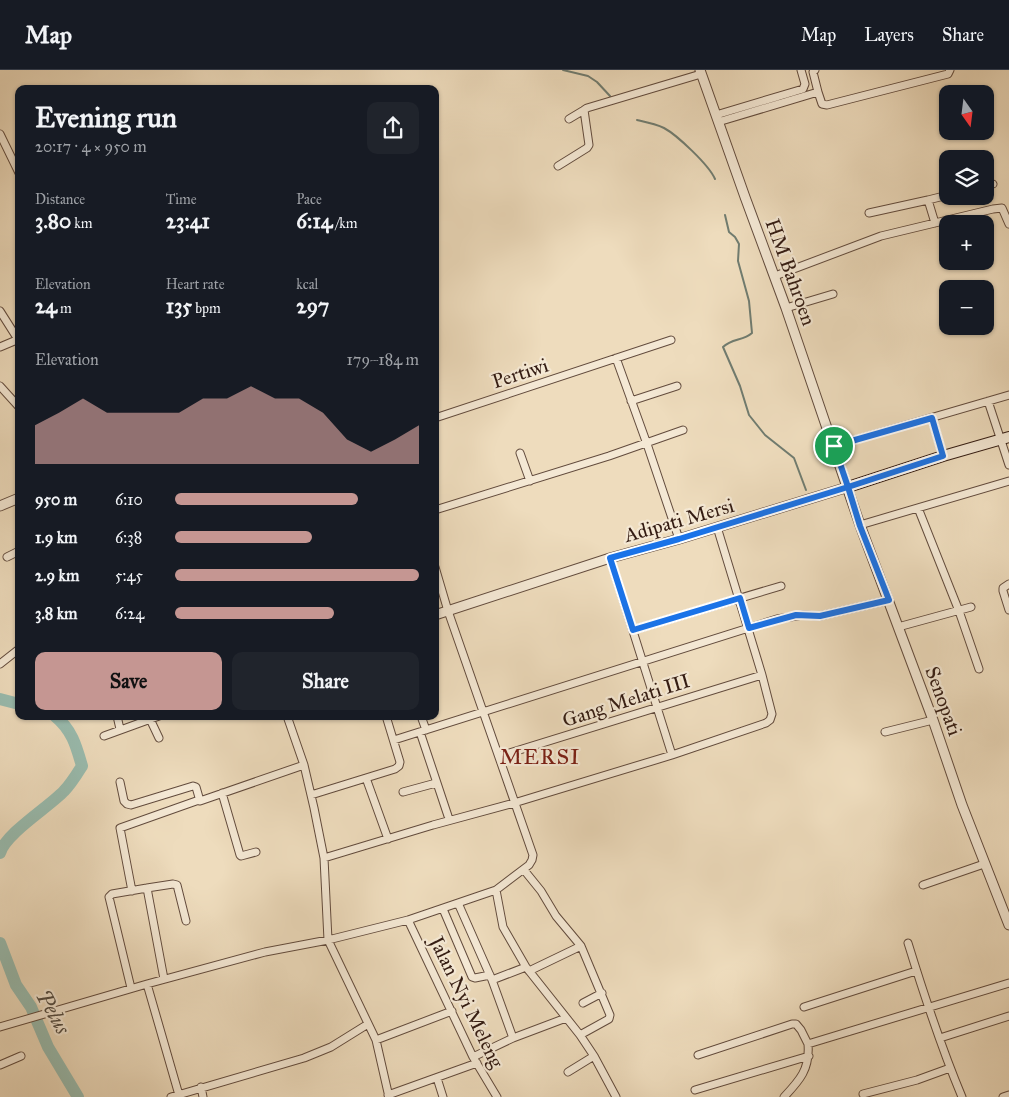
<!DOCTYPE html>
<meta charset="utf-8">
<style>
:root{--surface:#171b24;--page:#20242c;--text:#f1f3f6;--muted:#9ea1a6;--line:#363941;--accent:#c59692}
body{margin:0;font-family:"IM FELL Great Primer",serif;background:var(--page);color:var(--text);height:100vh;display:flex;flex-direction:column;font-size:19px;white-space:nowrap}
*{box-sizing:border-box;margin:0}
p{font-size:16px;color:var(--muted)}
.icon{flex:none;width:28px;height:28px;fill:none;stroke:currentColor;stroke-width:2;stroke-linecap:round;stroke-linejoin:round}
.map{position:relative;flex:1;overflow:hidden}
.details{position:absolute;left:15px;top:15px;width:424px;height:635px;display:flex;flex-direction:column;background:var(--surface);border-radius:10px;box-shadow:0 1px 4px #0004}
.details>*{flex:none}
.needle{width:32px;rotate:166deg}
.buttons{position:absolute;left:939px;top:15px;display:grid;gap:10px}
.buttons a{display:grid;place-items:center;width:55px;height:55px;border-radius:10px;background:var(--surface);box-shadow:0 1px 4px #0004;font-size:25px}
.pin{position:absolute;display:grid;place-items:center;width:42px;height:42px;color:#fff;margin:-21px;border:2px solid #fff;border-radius:50%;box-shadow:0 1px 5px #0007}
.round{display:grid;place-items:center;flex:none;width:52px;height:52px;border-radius:10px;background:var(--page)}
.head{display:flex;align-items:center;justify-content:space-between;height:85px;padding:0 20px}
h1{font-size:28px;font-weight:700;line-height:38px}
.metrics{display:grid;grid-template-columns:repeat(3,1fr);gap:8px;height:85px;padding:5px 20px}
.metrics div{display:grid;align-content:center}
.metrics b{font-size:21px;font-weight:700}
.metrics small{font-size:14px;font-weight:400}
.metrics p{font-size:14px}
.chart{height:140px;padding:10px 20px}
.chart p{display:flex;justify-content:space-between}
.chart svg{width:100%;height:90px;margin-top:5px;fill:var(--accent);opacity:.7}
.action{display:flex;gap:10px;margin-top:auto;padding:10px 20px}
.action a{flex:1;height:58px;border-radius:10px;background:var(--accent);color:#111;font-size:20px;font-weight:700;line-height:58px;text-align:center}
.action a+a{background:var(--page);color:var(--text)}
ul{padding:0 20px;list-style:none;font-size:16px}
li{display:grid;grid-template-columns:80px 60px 1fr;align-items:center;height:38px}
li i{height:12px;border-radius:6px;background:var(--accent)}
header{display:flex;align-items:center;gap:30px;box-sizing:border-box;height:70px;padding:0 25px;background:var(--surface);border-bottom:1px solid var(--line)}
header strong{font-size:24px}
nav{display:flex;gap:28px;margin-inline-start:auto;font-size:18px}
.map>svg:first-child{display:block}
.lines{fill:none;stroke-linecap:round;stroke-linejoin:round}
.stream{stroke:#707c70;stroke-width:2}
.river{stroke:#99bcaf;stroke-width:12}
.minor-casing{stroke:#624b3d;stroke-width:9}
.tertiary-casing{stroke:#624b3d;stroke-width:11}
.secondary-casing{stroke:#331b12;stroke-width:12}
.minor{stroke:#f4e8d4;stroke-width:7}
.tertiary{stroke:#f4e8d4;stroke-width:9}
.secondary{stroke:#f4e8d4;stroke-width:10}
.route-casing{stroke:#fff;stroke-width:10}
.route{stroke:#1a73e8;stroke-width:6}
.labels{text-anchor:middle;stroke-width:4.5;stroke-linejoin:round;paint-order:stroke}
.street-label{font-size:20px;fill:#331b12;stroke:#f4e8d4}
.water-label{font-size:21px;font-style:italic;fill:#524b41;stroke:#f4e8d4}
.quarter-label{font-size:22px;letter-spacing:1px;fill:#7a1f14;stroke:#f4e8d4}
</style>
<header>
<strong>Map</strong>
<nav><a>Map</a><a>Layers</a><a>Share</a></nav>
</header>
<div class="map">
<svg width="1009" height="1027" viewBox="0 0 1009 1027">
<rect width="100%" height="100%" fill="#eedcbd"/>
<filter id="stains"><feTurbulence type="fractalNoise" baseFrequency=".004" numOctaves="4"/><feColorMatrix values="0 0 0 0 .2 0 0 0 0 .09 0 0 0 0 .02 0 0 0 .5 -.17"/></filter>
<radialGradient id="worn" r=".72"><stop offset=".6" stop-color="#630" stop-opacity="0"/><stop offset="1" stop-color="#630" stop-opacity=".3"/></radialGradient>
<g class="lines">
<path class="stream" d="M563,0L588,6L597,12L610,26
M637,50C646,52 656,54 664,58C677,65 709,95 715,109
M725,145L729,162L735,167L739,174L738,191L749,231L752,263C743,271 732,268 723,277L740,316L749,345L765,365L794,388L806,420"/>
<path class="river" d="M0,629L19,634
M0,783C6,763 49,737 64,721C71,714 77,704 82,696C76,675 72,660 55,646
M0,873L16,915L31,937L48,977L78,1027"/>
<defs>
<path id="minor" d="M818,22L822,34L827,35L948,4L950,0
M716,45L803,19L805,14L801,0
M569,49L584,40
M718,52L818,22L813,2L815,0
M0,64L19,103
M558,96L587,78L589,75L584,40L587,38L701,4
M985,116L993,114
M928,130L948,125
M869,143L928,130L935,153
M775,206L881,166L993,139L1002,138L1009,154
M786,238L833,224
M0,241L19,271
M0,277L19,269
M616,288L647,374L679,469
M0,316L19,337
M631,331L677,316
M988,331L1009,395
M435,348L671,270
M932,348L943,386
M834,376L1009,325
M520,383L530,411
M918,438L959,541L979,599
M435,440L609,386L683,360
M860,455L1009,411
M7,487L19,481
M610,488L672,685
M1009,514L1003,518V521L1009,540
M898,557L971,537
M633,560L781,516
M0,594L19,579
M117,646L120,659
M287,646L304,695L314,738L324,788L328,870L376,970L389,1027
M421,646L426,660
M150,649L159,668
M420,662L448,746
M885,662L933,650
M104,666L159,646
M394,670L777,549L803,545L820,546L889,530
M500,686L762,605
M366,708L388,769
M120,712L124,731L127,734L131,735L193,716L196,717L200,731L304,695
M403,722L436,713
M222,723L240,785L241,786L256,782
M311,725L395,699L399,696L400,692L386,646
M324,788L433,755L514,733L672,685L766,653L770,650L772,644L762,605L717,457
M524,800L541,821L556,846L581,876L610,945L609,949L580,965
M923,815L984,794
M496,820L503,857L526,897L580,965L594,986L616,1027
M132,821L120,758L199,730
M458,833L492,910L513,968
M443,839L472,907L475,908L490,905
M408,850L473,987L497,1027
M908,873C924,925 941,977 962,1027
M529,901L581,876
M164,909L147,818L173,814L177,815L186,851
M492,910L526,897
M147,914L179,1025
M131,918L109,827L112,824L147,818
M583,933L602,923
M804,937L916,901
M0,957L147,914L265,882L328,870L408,850L496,820L529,795L532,790L533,785L448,541L435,497
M940,968L1009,946
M376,970L452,941
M698,985L792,954H796L801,960L808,974
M473,987L513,968L566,948
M0,995L21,986
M568,1002L594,986
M437,1008L443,1027
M201,1017L203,1027
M695,1020L809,986
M863,1024L917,1010L950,998
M388,1025L477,993
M171,1027L304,988L331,977L368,954
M784,1027C800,1010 810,999 808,974L1009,913
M1003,1027L1009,1025"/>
<path id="tertiary" d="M700,0L745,127L786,238L860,455L933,650L962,735L1009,855
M0,436L19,428
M435,545L610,488L679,469L848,417"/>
<path id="secondary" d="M848,417L943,386L1009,367"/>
</defs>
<use href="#minor" class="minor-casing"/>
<use href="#tertiary" class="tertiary-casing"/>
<use href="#secondary" class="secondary-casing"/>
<use href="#minor" class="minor"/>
<use href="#tertiary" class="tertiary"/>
<use href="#secondary" class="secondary"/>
</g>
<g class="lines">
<defs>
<path id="route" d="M834,376L848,417L679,469L610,488L633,560L740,528L749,558L796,545L820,546L889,530L860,456L848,417L943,386L932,348L834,376"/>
</defs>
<use href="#route" class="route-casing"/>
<use href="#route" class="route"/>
</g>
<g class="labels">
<g class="street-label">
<text transform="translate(791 202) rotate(70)" y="7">HM Bahroen</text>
<text transform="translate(520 303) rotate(-18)" y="7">Pertiwi</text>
<text transform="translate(679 450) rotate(-16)" y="7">Adipati Mersi</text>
<text transform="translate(626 630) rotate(-18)" y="7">Gang Melati III</text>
<text transform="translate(944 631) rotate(70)" y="7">Senopati</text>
<text transform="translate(467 932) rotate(64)" y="7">Jalan Nyi Meleng</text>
</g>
<g class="water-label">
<text transform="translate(53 942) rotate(61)" y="7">Pelus</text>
</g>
<g class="quarter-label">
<text x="540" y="694">MERSI</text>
</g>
</g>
<rect width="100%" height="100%" filter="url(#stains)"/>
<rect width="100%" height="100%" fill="url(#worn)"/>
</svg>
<div class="buttons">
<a><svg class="needle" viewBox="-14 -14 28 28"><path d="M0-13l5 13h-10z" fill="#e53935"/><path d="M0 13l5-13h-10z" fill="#9ea1a6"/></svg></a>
<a><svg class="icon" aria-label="layers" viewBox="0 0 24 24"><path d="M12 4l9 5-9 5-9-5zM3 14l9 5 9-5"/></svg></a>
<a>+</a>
<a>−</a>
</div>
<div class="pin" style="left:834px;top:376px;background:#1e9e55"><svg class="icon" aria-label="arrive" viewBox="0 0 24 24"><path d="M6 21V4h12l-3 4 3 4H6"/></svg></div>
<section class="details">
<div class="head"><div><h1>Evening run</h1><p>20:17 · 4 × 950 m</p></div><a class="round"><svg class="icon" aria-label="share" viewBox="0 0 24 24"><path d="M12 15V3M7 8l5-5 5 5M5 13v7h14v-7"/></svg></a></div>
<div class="metrics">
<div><p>Distance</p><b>3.80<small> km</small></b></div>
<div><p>Time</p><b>23:41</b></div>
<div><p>Pace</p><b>6:14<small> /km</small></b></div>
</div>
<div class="metrics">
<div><p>Elevation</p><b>24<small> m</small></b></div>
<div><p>Heart rate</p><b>135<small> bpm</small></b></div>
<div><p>kcal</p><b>297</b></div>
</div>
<div class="chart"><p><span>Elevation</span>179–184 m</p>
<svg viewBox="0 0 160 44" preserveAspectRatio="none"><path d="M0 44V25L10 19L20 12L30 19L40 19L50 19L60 19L70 12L80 12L90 6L100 12L110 12L120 19L130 32L140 38L150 32L160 25V44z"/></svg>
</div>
<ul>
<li><b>950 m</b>6:10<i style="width:75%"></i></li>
<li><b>1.9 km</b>6:38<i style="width:56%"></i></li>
<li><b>2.9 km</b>5:45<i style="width:100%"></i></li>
<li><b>3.8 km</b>6:24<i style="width:65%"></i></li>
</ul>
<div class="action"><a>Save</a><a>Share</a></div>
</section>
</div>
